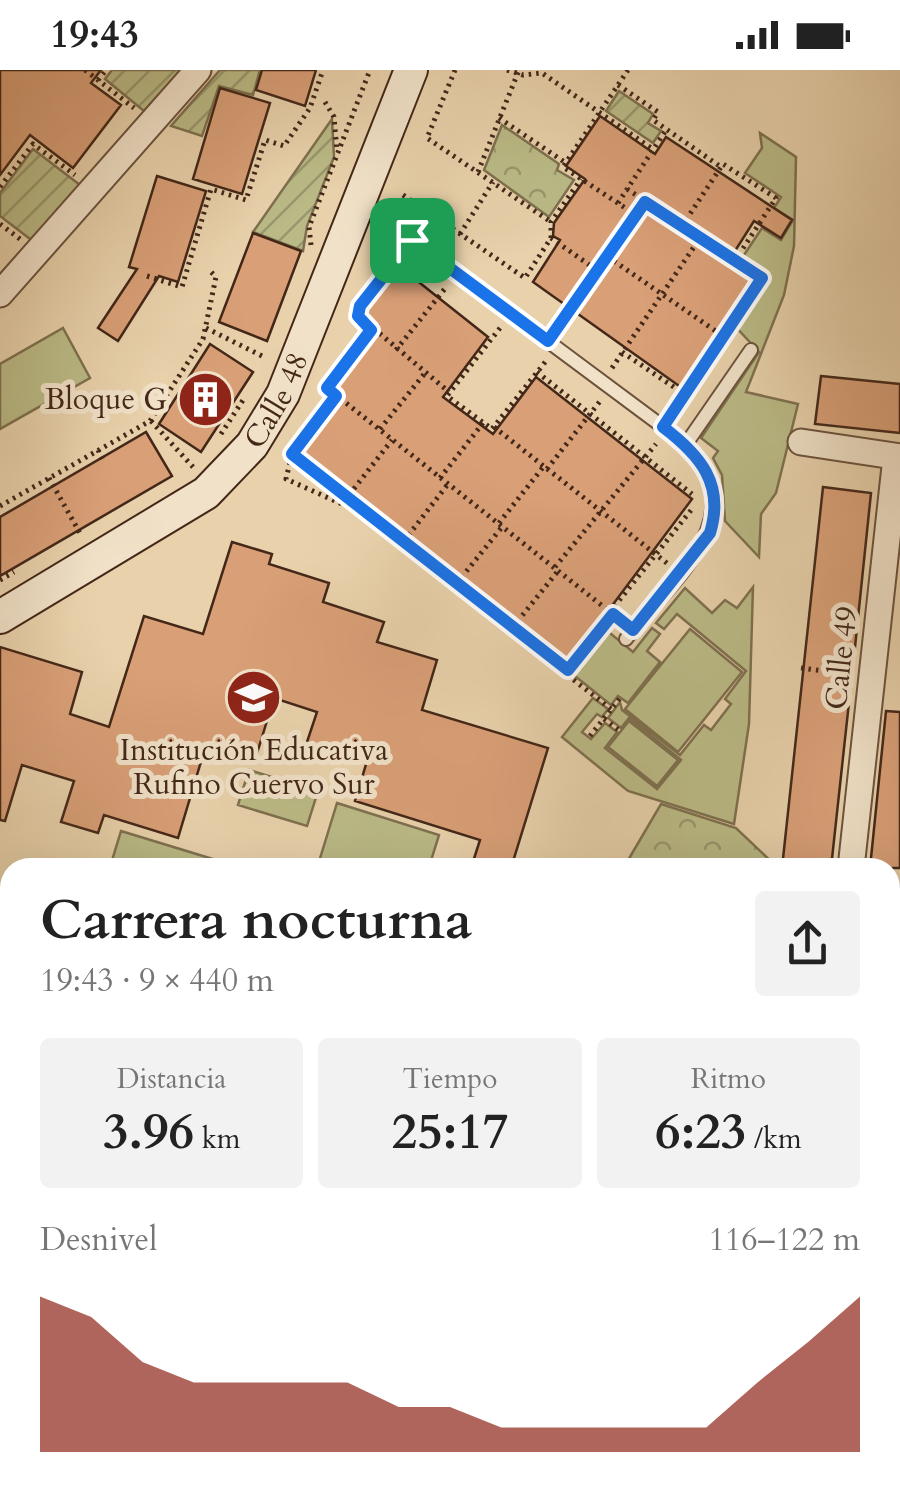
<!DOCTYPE html>
<html lang="es">
<meta charset="utf-8">
<style>
:root{--surface:#fff;--page:#f2f2f2;--text:#222;--muted:#767676;--accent:#8f2418}
body{margin:0;font-family:Cardo,serif;background:var(--page);color:var(--text);height:100vh;display:flex;flex-direction:column;font-size:38px;white-space:nowrap}
*{box-sizing:border-box;margin:0}
p{font-size:32px;color:var(--muted)}
.icon{flex:none;width:55px;height:55px;fill:none;stroke:currentColor;stroke-width:2;stroke-linecap:round;stroke-linejoin:round}
.map{position:relative;flex:1;overflow:hidden}
.side{position:absolute;left:0px;top:788px;width:900px;height:642px;display:flex;flex-direction:column;background:var(--surface);border-radius:30px 30px 0 0;box-shadow:0 10px 40px #0002}
.side>*{flex:none}
.pin{position:absolute;display:grid;place-items:center;width:85px;height:85px;color:#fff;margin:-42px;border-radius:20px;box-shadow:0 5px 15px #0006}
.round{display:grid;place-items:center;flex:none;width:105px;height:105px;border-radius:10px;background:var(--page)}
.head{display:flex;align-items:center;justify-content:space-between;height:170px;padding:0 40px}
h1{font-size:55px;font-weight:700;line-height:75px}
.stats{display:grid;grid-template-columns:repeat(3,1fr);gap:15px;height:170px;padding:10px 40px}
.stats div{display:grid;align-content:center;border-radius:10px;background:var(--page);text-align:center}
.stats b{font-size:50px;font-weight:700}
.stats small{font-size:28px;font-weight:400}
.stats p{font-size:28px}
.chart{height:280px;padding:20px 40px}
.chart p{display:flex;justify-content:space-between}
.chart svg{width:100%;height:180px;margin-top:10px;fill:var(--accent);opacity:.7}
.status{display:flex;justify-content:space-between;align-items:center;height:70px;padding:0 50px;background:var(--surface);direction:ltr}
.status svg{height:28px;fill:currentColor}
.map>svg:first-child{display:block}
.grass{fill:#baba86;stroke:#7e704f;stroke-width:2.5}
.forest{fill:url(#forest-crowns);stroke:#7e704f;stroke-width:2.5}
.garden{fill:url(#garden-furrows);stroke:#7e704f;stroke-width:2.5}
.building{fill:#d99f77;stroke:#432718;stroke-width:2.5}
.lines{fill:none;stroke-linecap:round;stroke-linejoin:round}
.lane-casing{stroke:#6c523d;stroke-width:16}
.street-casing{stroke:#6c523d;stroke-width:29}
.secondary-casing{stroke:#432718;stroke-width:36}
.path{stroke:#432718;stroke-width:5;stroke-dasharray:2.5 5;stroke-linecap:butt}
.lane{stroke:#f0e1c8;stroke-width:12}
.street{stroke:#f0e1c8;stroke-width:25}
.secondary{stroke:#f0e1c8;stroke-width:32}
.route-casing{stroke:#fff;stroke-width:20}
.route{stroke:#1a73e8;stroke-width:12}
.labels{text-anchor:middle;stroke-width:10;stroke-linejoin:round;paint-order:stroke}
.poi-label{font-size:30px;fill:#432718;stroke:#f0e1c8;text-anchor:end}
.street-label{font-size:30px;fill:#432718;stroke:#f0e1c8}
</style>
<div class="status"><b>19:43</b><svg viewBox="0 0 49 12"><path d="M0 12V9h3v3zM5 12V6h3v6zM10 12V3h3v9zM15 12V0h3v12zM26 1h20v11H26zM47 4h2v5h-2z"/></svg></div>
<div class="map">
<svg width="900" height="1429" viewBox="0 0 900 1429">
<defs>
<pattern id="forest-crowns" width="20" height="18" patternUnits="userSpaceOnUse" patternTransform="scale(2.5)"><rect width="20" height="18" fill="#baba86"/><path d="M2 6a3 3 0 1 1 6 0M12 15a3 3 0 1 1 6 0" fill="none" stroke="#99976d"/></pattern>
<pattern id="garden-furrows" width="10" height="10" patternUnits="userSpaceOnUse" patternTransform="scale(2.5)"><rect width="10" height="10" fill="#baba86"/><path d="M-1 1l2-2M0 10L10 0M9 11l2-2" fill="none" stroke="#99976d"/></pattern>
</defs>
<rect width="100%" height="100%" fill="#e8d1ab"/>
<filter id="stains"><feTurbulence type="fractalNoise" baseFrequency=".002" numOctaves="4"/><feColorMatrix values="0 0 0 0 .2 0 0 0 0 .09 0 0 0 0 .02 0 0 0 .5 -.17"/></filter>
<radialGradient id="worn" r=".72"><stop offset=".6" stop-color="#630" stop-opacity="0"/><stop offset="1" stop-color="#630" stop-opacity=".3"/></radialGradient>
<path class="grass" d="M760,63L796,87L794,176L784,225L746,322L798,334L776,423L761,444L759,487L725,451L722,405L713,388L718,381L701,368L759,282L735,256L767,205L742,188L762,158L781,170L793,150L774,138L781,127L745,103L762,78Z
M63,258L90,308L0,359V294Z
M753,517L749,654L734,754L628,721L562,667L593,628L608,639L602,647L597,644L582,662L591,669L605,653L617,662L605,678L657,719L681,690L629,648L621,658L608,648L620,632L622,640L680,685L704,655L711,660L731,634L725,629L746,601L677,544L664,559L656,553L685,518L712,543L725,530L737,538Z
M652,558L660,564L647,581L660,592L628,633L618,626L611,635L570,602L605,559L633,582Z
M690,559L742,602L678,682L625,639Z
M629,651L678,690L657,716L608,677Z
M249,700L318,721L307,756L238,735Z
M337,733L439,765L429,797L318,795Z
M121,761L239,797H110Z"/>
<path class="forest" d="M502,55L559,94L557,100L574,110L549,147L484,100Z
M661,734L736,758L777,797H624Z"/>
<path class="garden" d="M112,0H181L144,41L105,9Z
M220,0H260L253,25L219,16L202,66L171,56Z
M619,21L653,44L648,53L661,61L653,73L606,41Z
M332,49L334,87L307,156L303,181L253,162Z
M33,79L80,115L31,176L30,169L0,146V123Z"/>
<path class="building" d="M0,0H101L91,13L121,35L73,98L30,65L0,105Z
M262,0H316L305,36L256,20Z
M220,18L270,33L242,124L193,109Z
M600,46L655,84L666,67L792,150L781,168L754,151L728,192L756,211L682,318L533,212L560,170L553,166L554,153L585,109L566,96Z
M157,106L206,121L178,212L159,206L118,271L98,258L137,199L129,197Z
M253,163L301,181L267,271L219,252Z
M396,194L488,267L443,327L493,364L536,307L692,429L569,593L299,383L342,323L333,316L378,255L359,242Z
M210,274L253,302L201,382L159,354Z
M821,306L900,314V363L815,354Z
M146,362L172,406L0,506V447Z
M823,417L871,423L855,577L831,798H782Z
M232,472L272,484L269,494L329,513L323,532L384,552L377,572L437,590L422,640L548,678L511,798H471L480,770L355,731L367,691L307,672L317,642L274,628L255,690L206,675L178,768L104,745L98,763L61,752L74,711L22,695L5,751L0,750V577L82,602L70,644L109,657L144,546L203,564Z
M886,641L900,642V798H870Z"/>
<g class="lines">
<defs>
<path id="lane" d="M362,133L686,374C755,449 673,508 626,569
M686,374L751,280
M0,1331L10,1329
M60,1429L62,1420
M158,1429L161,1420
M249,1429L251,1420
M344,1429L346,1420"/>
<path id="street" d="M0,224L198,0
M801,372L900,387
M851,798L896,387
M890,831L900,832
M0,1150L10,1148
M890,1271L900,1272
M819,1420L820,1429
M629,1429L632,1420"/>
<g id="secondary">
<path id="s1" d="M0,547L206,423L252,375L283,324L411,0"/>
</g>
</defs>
<use href="#lane" class="lane-casing"/>
<use href="#street" class="street-casing"/>
<use href="#secondary" class="secondary-casing"/>
<path class="path" d="M85,0L134,38
M455,0L427,68L551,152
M507,0L523,5L542,3L654,80
M628,0L563,97L636,145
M98,10L106,0
M618,15L658,42L653,50L721,97
M325,32L334,47L337,81
M499,48L566,93
M478,102L519,0
M0,117L33,74L75,105
M627,119L763,207L671,344
M403,125L525,208L551,168L598,201L645,132
M618,133L666,60
M0,154L20,169
M682,156L723,94L776,128L736,189
M460,164L493,112
M551,168V152L581,109
M311,175L309,157L370,0
M401,182L360,236L359,246L449,322
M608,187L723,266
M147,206L182,217L211,119L246,130L265,70L284,76L310,38L323,0
M206,258L266,288
M500,258L447,326L492,359L546,291
M371,260L327,318L619,549
M556,260L598,201
M396,280L447,216
M622,282L684,324
M612,298L700,168
M537,302L692,424
M336,325L292,384L286,409L342,434L392,370
M151,351L193,397
M494,357L668,494
M380,359L425,303
M221,364L245,327
M98,380L103,390
M292,384L568,600
M547,399L601,330
M49,408L81,465
M440,408L483,353
M0,436L150,351L203,269L216,207L208,199
M499,453L544,396
M404,471L448,414
M555,497L656,374
M0,510L14,502
M457,513L502,457
M610,542L692,439
M513,557L558,501
M801,598L848,604
M611,639L566,604L613,544
M604,649L620,661
M590,666L620,628
M890,1053L900,1054"/>
<use href="#lane" class="lane"/>
<use href="#street" class="street"/>
<use href="#secondary" class="secondary"/>
</g>
<g class="lines">
<defs>
<path id="route" d="M645,132L762,208L663,357C700,385 725,414 710,463L633,560L613,544L568,600L292,384L336,326L327,318L371,260L358,246L360,236L412,170L548,271Z"/>
</defs>
<use href="#route" class="route-casing"/>
<use href="#route" class="route"/>
</g>
<defs>
<symbol id="building-disc" viewBox="-11 -11 22 22"><circle r="9.5" fill="#8f2418" stroke="#f0e1c8"/><path d="M-4-6H4V6H1V3H-1V6H-4ZM-2.5-4.3h1.7v1.8h-1.7ZM.8-4.3h1.7v1.8H.8ZM-2.5-1h1.7V.8h-1.7ZM.8-1h1.7V.8H.8Z" fill="#fff"/></symbol>
<symbol id="university-disc" viewBox="-11 -11 22 22"><circle r="9.5" fill="#8f2418" stroke="#f0e1c8"/><path d="M0-5L7-2L0 1L-7-2ZM-4 1L0 2.5L4 1V4Q0 6-4 4Z" fill="#fff"/></symbol>
</defs>
<g fill-rule="evenodd">
<use href="#building-disc" x="174" y="298" width="63" height="63"/>
<use href="#university-disc" x="222" y="596" width="63" height="63"/>
</g>
<g class="labels">
<g class="poi-label">
<text x="167" y="339">Bloque G</text>
<text x="254" y="690" text-anchor="middle">Institución Educativa<tspan x="254" dy="34">Rufino Cuervo Sur</tspan></text>
</g>
<g class="street-label">
<text dy="10" stroke="none"><textPath href="#s1" startOffset="358">Calle 48</textPath></text>
<text transform="translate(841 588) rotate(-84)" y="10">Calle 49</text>
</g>
</g>
<rect width="100%" height="100%" filter="url(#stains)"/>
<rect width="100%" height="100%" fill="url(#worn)"/>
</svg>
<div class="pin" style="left:412px;top:170px;background:#1e9e55"><svg class="icon" aria-label="arrive" viewBox="0 0 24 24"><path d="M6 21V4h12l-3 4 3 4H6"/></svg></div>
<section class="side">
<div class="head"><div><h1>Carrera nocturna</h1><p>19:43 · 9 × 440 m</p></div><a class="round"><svg class="icon" aria-label="share" viewBox="0 0 24 24"><path d="M12 15V3M7 8l5-5 5 5M5 13v7h14v-7"/></svg></a></div>
<div class="stats">
<div><p>Distancia</p><b>3.96<small> km</small></b></div>
<div><p>Tiempo</p><b>25:17</b></div>
<div><p>Ritmo</p><b>6:23<small> /km</small></b></div>
</div>
<div class="chart"><p><span>Desnivel</span>116–122 m</p>
<svg viewBox="0 0 160 44" preserveAspectRatio="none"><path d="M0 44V6L10 11L20 22L30 27L40 27L50 27L60 27L70 33L80 33L90 38L100 38L110 38L120 38L130 38L140 27L150 17L160 6V44z"/></svg>
</div>
</section>
</div>
